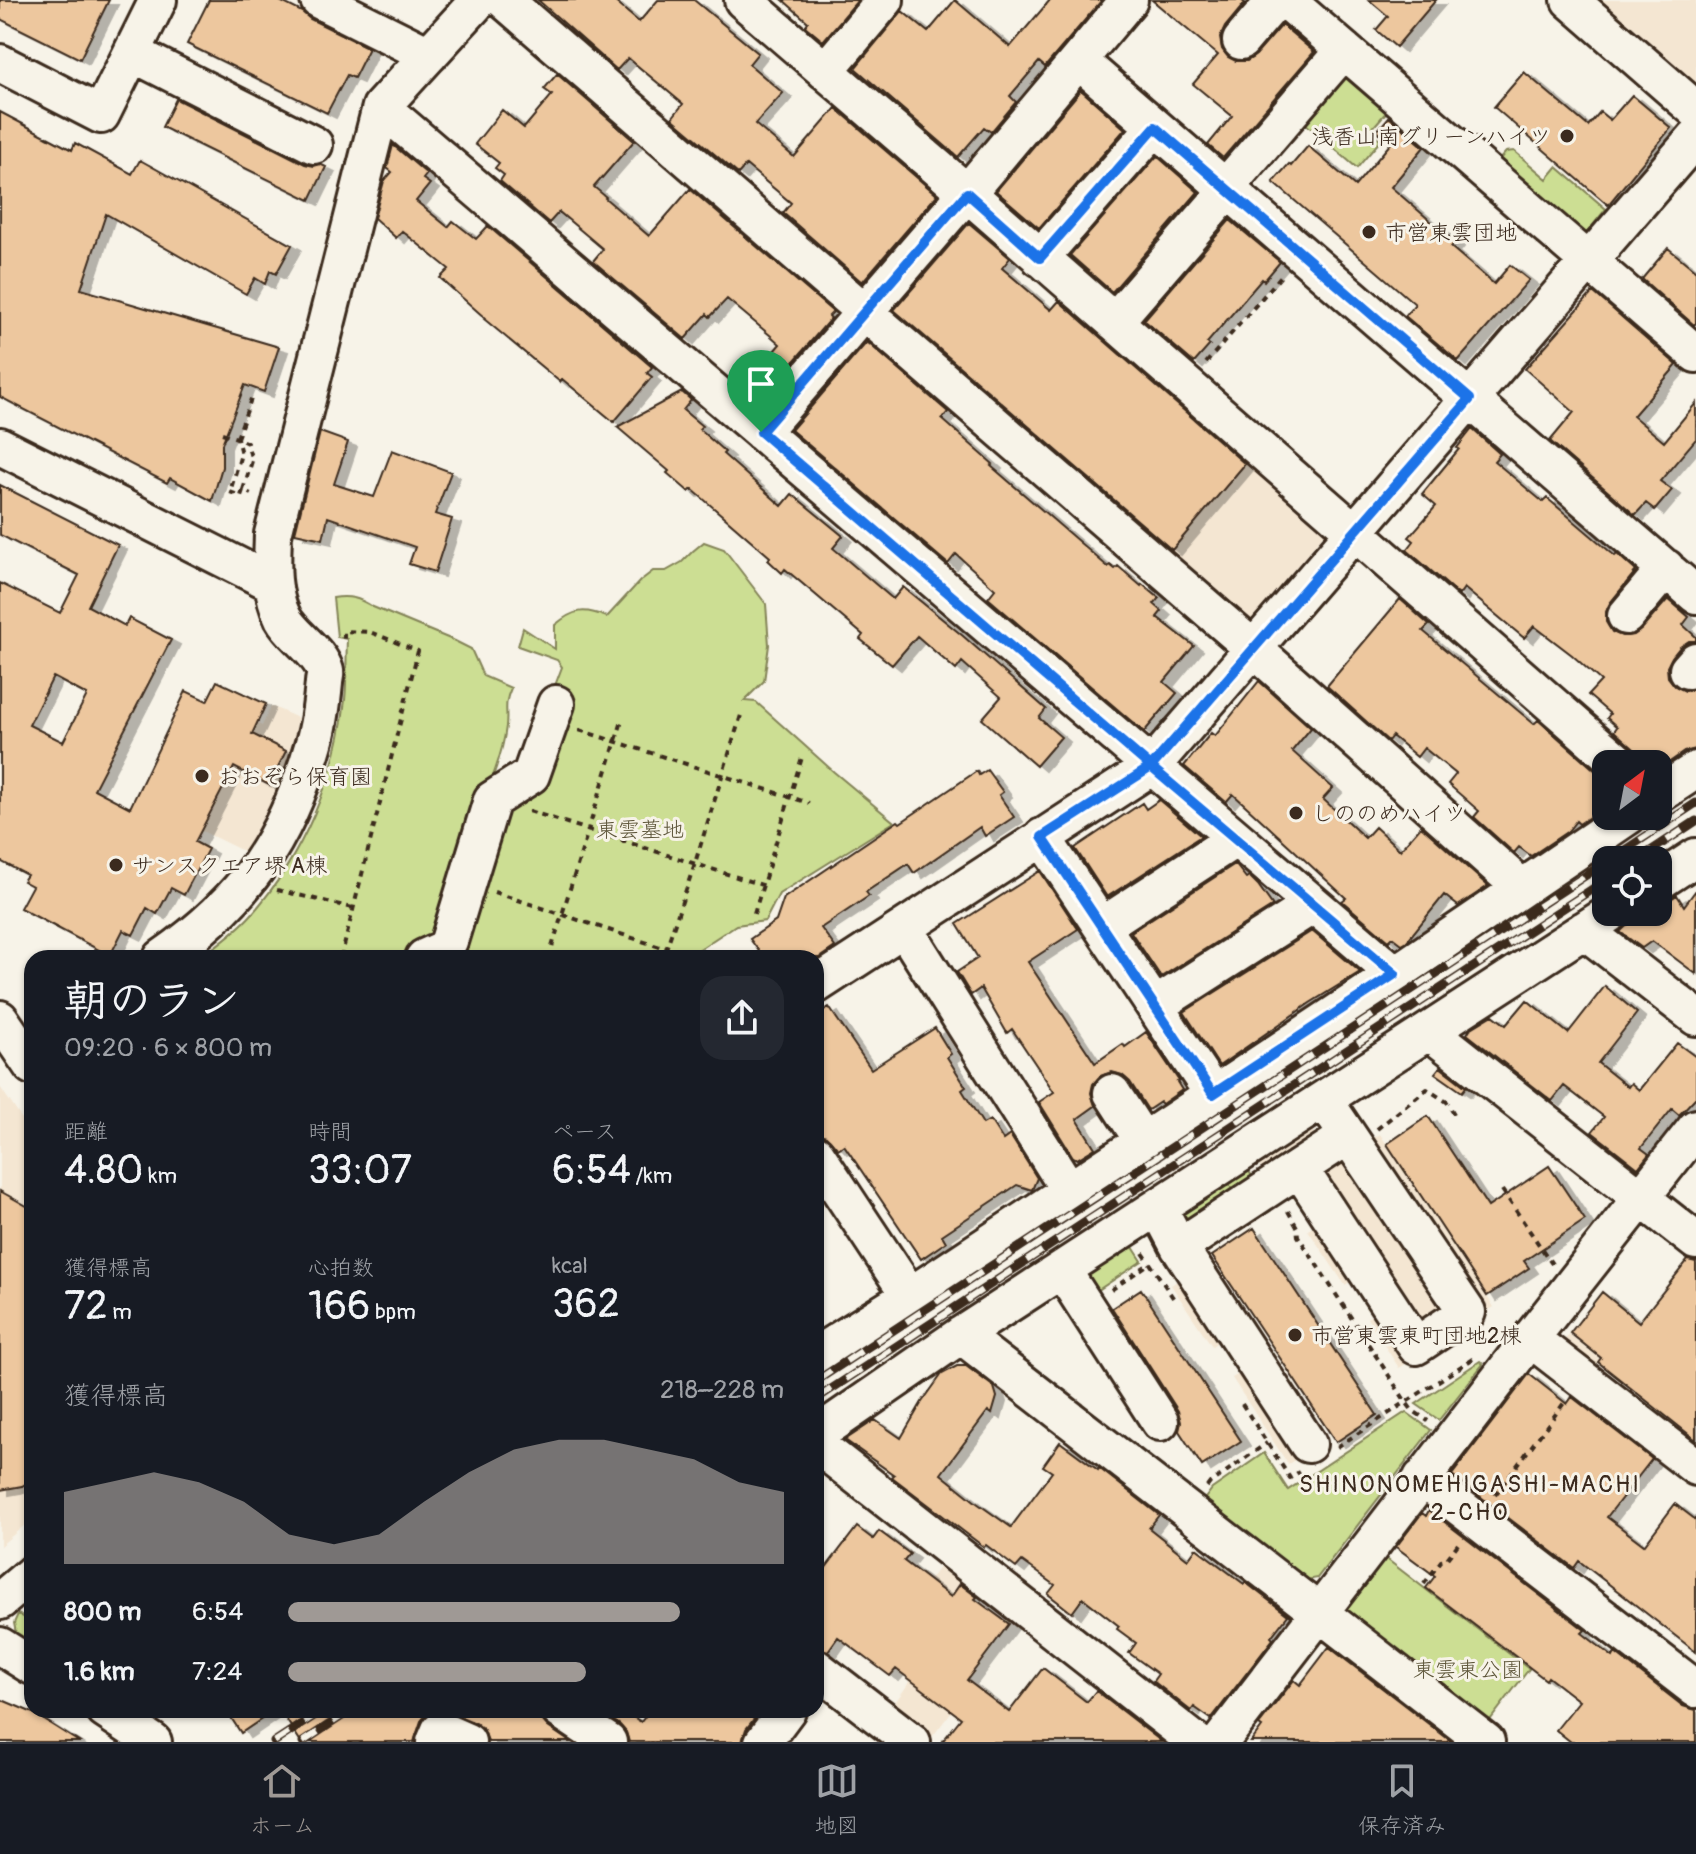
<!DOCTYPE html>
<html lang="ja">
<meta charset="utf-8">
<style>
:root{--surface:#171b24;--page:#242831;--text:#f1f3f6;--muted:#9ea1a6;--line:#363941;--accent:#9f9995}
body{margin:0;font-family:Pangolin,"Klee One",sans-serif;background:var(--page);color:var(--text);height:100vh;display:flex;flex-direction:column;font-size:30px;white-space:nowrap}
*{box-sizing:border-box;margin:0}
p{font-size:26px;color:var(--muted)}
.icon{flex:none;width:44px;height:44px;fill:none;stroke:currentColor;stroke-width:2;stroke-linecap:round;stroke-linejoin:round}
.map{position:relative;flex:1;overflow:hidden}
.drawer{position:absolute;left:24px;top:950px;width:800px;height:768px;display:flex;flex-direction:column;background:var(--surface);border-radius:24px;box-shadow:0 2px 6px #0004}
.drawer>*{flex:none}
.needle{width:52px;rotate:32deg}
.controls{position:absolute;left:1592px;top:750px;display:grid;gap:16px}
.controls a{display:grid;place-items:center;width:80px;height:80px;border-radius:16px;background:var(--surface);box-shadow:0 2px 6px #0004;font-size:40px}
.pin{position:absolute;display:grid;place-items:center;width:68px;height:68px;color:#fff;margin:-82px -34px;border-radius:50% 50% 50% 0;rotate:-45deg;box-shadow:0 0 8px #0007}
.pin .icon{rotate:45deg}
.round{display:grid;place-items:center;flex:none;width:84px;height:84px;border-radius:24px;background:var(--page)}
.head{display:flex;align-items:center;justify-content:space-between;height:136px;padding:0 40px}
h1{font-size:44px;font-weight:600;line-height:60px}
.stats{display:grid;grid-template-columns:repeat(3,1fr);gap:12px;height:136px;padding:8px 40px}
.stats div{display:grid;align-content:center}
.stats b{font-size:40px;font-weight:600}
.stats small{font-size:22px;font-weight:400}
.stats p{font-size:22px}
.chart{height:224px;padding:16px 40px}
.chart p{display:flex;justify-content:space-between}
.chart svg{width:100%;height:144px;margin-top:8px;fill:var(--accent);opacity:.7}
ul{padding:0 40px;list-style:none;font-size:26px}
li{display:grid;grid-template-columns:128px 96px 1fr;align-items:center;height:60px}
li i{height:20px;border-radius:10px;background:var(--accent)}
.menu{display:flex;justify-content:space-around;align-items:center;height:112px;border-top:2px solid var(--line);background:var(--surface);font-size:22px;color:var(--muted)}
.menu a{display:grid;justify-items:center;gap:4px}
.menu .selected{color:var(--accent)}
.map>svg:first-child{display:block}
.built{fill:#f4e6d2}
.green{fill:#ccde93;stroke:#848458;stroke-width:2}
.building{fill:#edc79e;stroke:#3b2a1e;stroke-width:2;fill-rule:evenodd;filter:url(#shadow)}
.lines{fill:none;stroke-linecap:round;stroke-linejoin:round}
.minor-casing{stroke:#3b2a1e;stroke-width:42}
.path{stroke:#3b2a1e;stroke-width:4;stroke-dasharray:6 6;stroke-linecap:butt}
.minor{stroke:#f7f3e8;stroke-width:36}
.rail-casing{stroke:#3b2a1e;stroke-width:9}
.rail{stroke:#f7f3e8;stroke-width:6;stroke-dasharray:18;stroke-linecap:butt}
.route-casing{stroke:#fff;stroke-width:16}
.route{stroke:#1a73e8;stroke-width:10}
.poi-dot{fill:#3b2a1e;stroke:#f7f3e8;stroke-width:3}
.labels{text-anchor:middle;stroke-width:6;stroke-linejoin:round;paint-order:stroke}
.poi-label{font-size:22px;fill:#3b2a1e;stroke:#f7f3e8;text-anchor:start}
.park-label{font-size:22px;fill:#5f573b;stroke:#f7f3e8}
.neighbourhood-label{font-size:24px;letter-spacing:2px;fill:#3b2a1e;stroke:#f7f3e8}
</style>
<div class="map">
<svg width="1696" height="1742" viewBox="0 0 1696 1742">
<defs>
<filter id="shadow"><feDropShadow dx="9" dy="5" stdDeviation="0" flood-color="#0004"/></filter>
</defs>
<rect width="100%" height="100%" fill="#f7f3e8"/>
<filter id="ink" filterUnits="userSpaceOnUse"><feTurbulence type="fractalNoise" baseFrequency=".0125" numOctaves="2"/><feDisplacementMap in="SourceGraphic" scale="16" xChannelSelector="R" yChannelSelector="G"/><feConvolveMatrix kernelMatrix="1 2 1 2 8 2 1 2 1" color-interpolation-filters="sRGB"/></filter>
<g filter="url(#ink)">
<path class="built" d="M1590,0H1696V91Z
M1157,376L1332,525L1243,629L1069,478Z
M212,702L262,726L271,706L298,718L286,783L249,854L157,809Z
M0,1087L32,1134V1519L0,1546Z
M1310,1127L1319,1141L1267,1177L1257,1163Z
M1380,1134L1494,1307L1479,1316L1364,1144Z
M1349,1155L1452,1312L1420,1332L1317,1175Z
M1323,1220L1360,1276L1345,1285L1308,1230Z
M1185,1276L1225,1337L1212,1346L1171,1285Z
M1381,1309L1414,1359L1399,1368L1367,1318Z
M1569,1334L1600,1359L1588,1374L1557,1350Z
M1247,1369L1303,1455L1288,1464L1232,1378Z
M943,1562L965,1578L920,1638L899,1621Z
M911,1680L952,1711L929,1741L889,1711Z"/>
<path class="green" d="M1349,75L1389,109L1370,131L1381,140L1357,168L1300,119L1336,77Z
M1514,151L1547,179L1557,167L1606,209L1585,235L1498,161L1506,152Z
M704,542L724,549L766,604L769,645L764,681L744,701L756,702L834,772L894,822L779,894L765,921L736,925L686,958H435L438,944L406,958H200C217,945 237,931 251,915C303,856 336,777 345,700C347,680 346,659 347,639L337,637L333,598C349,595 359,598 373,607L455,641L471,649L483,676L511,688C503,706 508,709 506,726C504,746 497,766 490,784L524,768L562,667L557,660L518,646L523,628L555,649V625C574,609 584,608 607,617L640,581L653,571H666L682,562L693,551Z
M1245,1165L1255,1181L1192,1223L1183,1219L1178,1211Z
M1129,1241L1142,1261L1089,1296L1077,1276Z
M1480,1361L1483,1364L1439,1420L1416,1404Z
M1406,1412L1431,1430L1317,1578L1306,1580L1203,1501L1212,1489L1264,1453L1288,1490Z
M1384,1557L1529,1669L1484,1728L1343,1610Z
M18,1614L30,1621L32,1620V1647L17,1638L14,1623Z"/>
<path class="building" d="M0,0H109L80,59L0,19Z
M209,0H278L302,12L310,19L369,48L354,78L347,75L327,113L187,44Z
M538,0H613L639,22L658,0H694L758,53L749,64L783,93L755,124L794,157L836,108L937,195L862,282L783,213L791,203L746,165L738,174L672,118L683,104L628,58L617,70Z
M783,0H858L823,41L805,26L808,22Z
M955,0L1010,47L1050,0H1102L1045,67L1039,62L1010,96L1016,102L991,132L984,127L958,157L855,68L902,11L928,32Z
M1152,0H1241L1245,3L1225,27L1220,38L1222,49L1228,57L1236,61H1247L1256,55L1282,25L1314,52L1223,158L1208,145L1232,116L1193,84L1218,55Z
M1369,0H1436L1396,47L1376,30L1388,16Z
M1524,72L1588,126L1600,112L1610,120L1632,95L1671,128L1608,205L1494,107Z
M557,74L634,141L594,187L606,197L605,198L649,236L690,189L833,312L829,316L831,318L759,402L743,387L780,344L771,336L727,299L710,317L707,314L685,339L593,261L603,249L559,212L549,223L500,181L504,175L495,168L499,163L475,144L502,110L524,128L552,95L544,89Z
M1081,90L1125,129L1039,228L996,191Z
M176,99L305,164L314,166L320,164L326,167L310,200L162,127Z
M0,112L72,150L75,143L132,174L140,160L292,245L276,274L270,271L265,284L255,278L246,294L106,214L81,289L279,347L264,392L245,385L222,444V467L212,501L170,478L167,483L0,397Z
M1389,117L1424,147L1391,187L1455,242L1451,247L1494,284L1510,265L1529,280L1458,361L1405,316L1415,304L1273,182L1289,164L1291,166L1308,146L1355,186L1391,143L1377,131Z
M393,145L427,174L423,179L430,184L416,201L448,227L453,221L476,239L488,226L652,367L647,373L652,377L614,422L562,379L560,382L484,319L485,318L440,278L449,269L402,231L396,238L374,218L384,181L392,172L387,168Z
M1157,156L1198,192L1112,292L1070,255Z
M1230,220L1280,262L1264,281L1262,279L1207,343L1210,345L1194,363L1144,320Z
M969,223L1010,258L1002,268L1051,310L1059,301L1245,464L1172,550L894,310Z
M1668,248L1696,271V323L1694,325L1642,279Z
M1593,292L1677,365L1633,416L1664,442L1696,403V439L1660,481L1672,490L1655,510L1646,503L1635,515L1550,441L1574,412L1525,369Z
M867,342L948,412L942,419L993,464L991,466L1108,567L1110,565L1115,569L1118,566L1141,586L1142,584L1159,598L1154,604L1162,611L1157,617L1194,646L1164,682L1177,693L1144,732L988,598L995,589L956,554L948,564L791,430Z
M682,392L691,400L683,410L702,426L699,429L725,452L723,454L782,506L792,494L843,536L833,548L893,599L903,587L963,636L1046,709L1039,718L1061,737L1036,766L982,719L1001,697L962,662L956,670L917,636L892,665L860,639L863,635L785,569L782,573L768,560L770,557L692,489L689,492L667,473L669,471L617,427Z
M1472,429L1500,454L1494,461L1543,502L1547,498L1615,556L1617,554L1636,571L1610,603L1606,612V622L1612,632L1622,636L1634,635L1642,629L1668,599L1689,617L1683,625L1696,637V641H1689L1680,647L1672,657L1667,667L1668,677L1675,686L1685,691L1696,689V749L1684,752L1664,766L1662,764H1640V757L1634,749L1614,731L1617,727L1607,718L1610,714L1588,695L1601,681L1572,655L1534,626L1524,638L1464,588L1459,595L1407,550L1414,541L1409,537L1436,506L1422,494L1459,449L1457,448Z
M320,432L348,442L334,484L374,497L392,450L451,472L435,514L452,519L435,572L409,564L415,547L328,517L323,539L295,533Z
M0,485L118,545L88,606L125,626L129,618L171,640L94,789L130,808L186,691L207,701L217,681L266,704L252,734L286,751L269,785L234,767L195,842L208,849L184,895L171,888L157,914L147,908L133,935L123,930L110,956L20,908L32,886L23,881L27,875L0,861V583L60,613L79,575L0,535ZM53,677L87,695L63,742L29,725Z
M1400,599L1429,625L1423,631L1534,724L1538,720L1606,780V806L1579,824L1576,821L1568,831L1531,856L1519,847L1514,853L1474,817L1479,811L1448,784L1456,774L1424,748L1417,757L1392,736L1388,741L1327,686Z
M1259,681L1311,728L1292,751L1333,788L1323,799L1365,838L1375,827L1400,850L1421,826L1488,886L1458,906L1444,895L1407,941L1402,944L1393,937L1389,941L1342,901L1346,898L1233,794L1226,802L1184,766L1211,733L1215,736Z
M987,770L1003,792L999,795L1014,817L985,836L980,827L914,873L908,864L866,892L869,896L821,928L835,947L819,958H764L750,939L776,921L784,898L898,821L900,823L977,771L979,775Z
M1159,800L1201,836L1107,897L1075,848L1142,803L1146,809Z
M1235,864L1246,878L1249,876L1258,885L1273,906L1161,977L1131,932Z
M1040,871L1078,929L1028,962L1095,1063L1123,1044L1125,1047L1146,1032L1179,1081L1177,1082L1182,1090L1162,1104L1160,1102L1148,1110L1130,1082L1122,1075L1112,1072L1100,1076L1093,1084L1091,1093L1095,1106L1077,1119L1095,1148L1077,1159L1073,1157L1039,1102L1054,1092L1012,1029L1007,1033L981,988L971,995L957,972L978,958L957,924Z
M1696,890V974L1652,941L1642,948L1620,932L1630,922L1633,912H1658V903L1669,900L1677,895L1684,906Z
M1312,931L1360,972L1310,1003L1219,1066L1184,1012Z
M1605,986L1637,1013L1598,1063L1628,1087L1631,1083L1639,1090L1677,1043L1696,1057V1097L1679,1115L1672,1109L1641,1148L1649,1154L1638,1168L1592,1132L1604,1117L1564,1086L1552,1101L1467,1034L1470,1029L1493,1015L1506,1025L1527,1000L1568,1033Z
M829,1007L871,1069L935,1028L951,1054L947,1057L966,1087L962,1090L983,1124L990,1120L1003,1140L1010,1135L1037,1178L1032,1190L1017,1185L942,1235L946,1242L921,1259L844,1145L838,1149L826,1136L816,1133V1015Z
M1440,1067L1466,1087L1462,1092L1435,1073Z
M1428,1116L1488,1207L1549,1166L1585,1220L1524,1261L1529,1268L1487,1296L1387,1144Z
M0,1191L32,1209V1480L22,1486L0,1490Z
M1254,1228L1377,1415L1336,1442L1212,1256Z
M1688,1260L1696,1262V1440L1598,1362L1601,1358L1570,1333L1602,1292L1639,1322Z
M1141,1289L1241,1441L1202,1466L1179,1431L1181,1422L1178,1411L1112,1308Z
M957,1366H966L994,1387L997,1397L992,1414L988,1411L941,1474L977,1503L1011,1527L1052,1472L1043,1466L1060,1442L1098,1470L1099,1468L1159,1515L1149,1528L1188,1559L1196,1548L1244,1584L1245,1582L1288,1615L1271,1637L1273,1639L1211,1719L1194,1707L1191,1711L1153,1681L1158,1674L1129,1653L1136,1643L1117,1629L1119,1626L1083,1598L1072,1613L1048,1594L1055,1585L1022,1561L1016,1568L986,1545L984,1547L892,1477L894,1475L845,1440L875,1420L901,1438L922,1402L942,1374Z
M1529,1374L1567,1404L1572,1397L1652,1459L1607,1517L1644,1545L1675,1504L1696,1520V1652L1579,1561L1574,1568L1452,1475Z
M1429,1510L1585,1630L1582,1633L1613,1657L1615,1653L1683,1706L1696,1710V1742H1571L1556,1730L1579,1701L1548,1677L1546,1680L1426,1588L1435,1576L1396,1547L1422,1513L1426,1516Z
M857,1527L873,1539L879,1531L910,1554L904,1561L951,1597L960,1584L977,1597L975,1599L1009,1624L967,1680L1009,1712L1043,1668L1087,1702L1096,1691L1162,1742H942L961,1718L896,1669L890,1676L838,1637L828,1651L816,1647V1564L824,1570Z
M1329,1647L1452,1742H1251L1262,1727L1259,1725L1294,1680L1300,1685Z
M0,1699L33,1713L79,1742H0Z
M226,1710H275L241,1733Z
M280,1710H435L427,1714L421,1721L414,1742H301Z
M444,1710H539L542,1720L548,1727L570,1742H488L484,1730L476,1723Z
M598,1710H622L641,1722L650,1710H761L746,1729L742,1742H629L626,1732L620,1725Z"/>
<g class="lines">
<defs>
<path id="minor" d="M319,0L429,55
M504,0L1254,649L1522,888
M743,0L967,193L1620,764
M1286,0L1696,354
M1570,0L1696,110
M1241,41L1276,0
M132,53L314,145
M1079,61L1696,595
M0,63L101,115L158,0
M825,71L885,0
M381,107L1395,974
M1225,188L1344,50
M1040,258L1155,127
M1114,322L1228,190
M761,432L967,193L1129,0
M0,446L272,583
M1626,616L1666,568
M1688,670L1696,661
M1658,795L1696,770
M1042,837L1213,1094
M1658,882L1696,857
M1102,926L1235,839
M904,928L1069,1190
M1584,930L1696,1017
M162,958C245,900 286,841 314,743C320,723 322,704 324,683C324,679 326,675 325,671C320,652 292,635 283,618C270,592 272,563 273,534L381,107L479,0
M424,958L444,949L449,941L492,800L531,775L556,704
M816,985L1151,767L1696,137
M1155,1006L1313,905
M0,1019L32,1066
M1429,1031L1696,1241
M1112,1093L1143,1141
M816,1154L910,1296
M1299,1168L1416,1346L1467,1312L1324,1100
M1158,1207L1179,1247L1308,1444
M1179,1247L1348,1136
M1062,1270L1160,1422
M961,1335L1486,1742
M1531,1339L1696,1467
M816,1355L910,1296L1382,983L1628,816
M816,1435L961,1335L1612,912
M816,1444L1196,1742
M1422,1478L1696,1689
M0,1601L32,1574
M0,1646L32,1666
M816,1668L912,1742
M105,1710L153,1742
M560,1710L608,1742
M435,1742L440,1730L467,1742
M763,1742L787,1710
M1220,1742L1523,1348L1696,1128"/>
</defs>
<use href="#minor" class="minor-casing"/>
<path class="path" d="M1206,363L1281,276
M222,433L237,438L241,454L230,492L241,496L243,490L251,494
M243,490L252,461L247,443L237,438L252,396
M579,730L809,803
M529,811L765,886
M277,890L353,908
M494,892L666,949L695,863L742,712
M754,914L803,754
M552,947L622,721
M341,958L418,651L370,632L344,631V639
M1377,1129L1427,1089L1447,1102L1454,1114
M1502,1190L1552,1264
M1288,1211L1297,1227L1298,1236L1406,1402L1412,1410L1428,1421
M1143,1253L1174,1299
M1111,1290L1150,1263
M1242,1404L1290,1478L1299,1472
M1337,1447L1477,1356
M1207,1487L1210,1483L1267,1443
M1495,1495L1564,1403
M1424,1584L1441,1561L1446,1560L1458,1544"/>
<use href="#minor" class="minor"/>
<defs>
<path id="rail" d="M1610,860L1696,803
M1637,860L1696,821
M816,1381L1606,862
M816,1399L1606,880
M274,1742L323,1710
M303,1742L351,1710"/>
</defs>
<use href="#rail" class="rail-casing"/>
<use href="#rail" class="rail"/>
</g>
</g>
<g class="lines" filter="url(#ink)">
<defs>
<path id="route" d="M761,432L1151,767L1042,837L1213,1094L1395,974L1151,767L1470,399L1155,127L1040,258L967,193L761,432"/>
</defs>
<use href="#route" class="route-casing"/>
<use href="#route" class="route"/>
</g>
<g class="poi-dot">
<circle cx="1567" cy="136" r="8"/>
<circle cx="1369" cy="232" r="8"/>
<circle cx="202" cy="776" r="8"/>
<circle cx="1296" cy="813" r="8"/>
<circle cx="116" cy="865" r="8"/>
<circle cx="1295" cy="1335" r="8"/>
</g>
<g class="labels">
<g class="poi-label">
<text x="1551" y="144" text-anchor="end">浅香山南グリーンハイツ</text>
<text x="1385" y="240">市営東雲団地</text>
<text x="218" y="784">おおぞら保育園</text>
<text x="1312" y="821">しののめハイツ</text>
<text x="132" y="873">サンスクエア堺 A棟</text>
<text x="1311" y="1343">市営東雲東町団地2棟</text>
</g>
<g class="park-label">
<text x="640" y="837">東雲墓地</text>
<text x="1468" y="1677">東雲東公園</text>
</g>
<g class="neighbourhood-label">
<text x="1470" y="1492">SHINONOMEHIGASHI-MACHI<tspan x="1470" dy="28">2-CHO</tspan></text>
</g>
</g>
</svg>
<div class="controls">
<a><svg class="needle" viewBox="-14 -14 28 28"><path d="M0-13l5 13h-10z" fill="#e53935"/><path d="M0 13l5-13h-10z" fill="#9ea1a6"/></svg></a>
<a><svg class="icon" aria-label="locate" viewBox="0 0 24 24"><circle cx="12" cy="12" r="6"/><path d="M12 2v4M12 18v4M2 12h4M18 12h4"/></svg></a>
</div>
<div class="pin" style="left:761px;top:432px;background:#1e9e55"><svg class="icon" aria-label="arrive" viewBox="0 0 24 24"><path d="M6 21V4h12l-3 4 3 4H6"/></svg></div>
<section class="drawer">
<div class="head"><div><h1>朝のラン</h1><p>09:20 · 6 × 800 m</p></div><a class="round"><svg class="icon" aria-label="share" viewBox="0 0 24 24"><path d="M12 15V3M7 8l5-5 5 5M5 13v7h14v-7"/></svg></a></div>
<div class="stats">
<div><p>距離</p><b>4.80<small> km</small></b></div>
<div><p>時間</p><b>33:07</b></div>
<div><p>ペース</p><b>6:54<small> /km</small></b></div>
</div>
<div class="stats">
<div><p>獲得標高</p><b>72<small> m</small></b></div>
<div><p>心拍数</p><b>166<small> bpm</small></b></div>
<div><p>kcal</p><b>362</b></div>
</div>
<div class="chart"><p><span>獲得標高</span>218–228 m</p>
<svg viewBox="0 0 160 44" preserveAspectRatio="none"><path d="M0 44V22L10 19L20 16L30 19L40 25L50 35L60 38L70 35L80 25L90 16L100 9L110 6L120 6L130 9L140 12L150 19L160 22V44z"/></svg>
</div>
<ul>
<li><b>800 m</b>6:54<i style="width:79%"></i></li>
<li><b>1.6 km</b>7:24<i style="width:60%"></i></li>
</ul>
</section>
</div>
<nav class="menu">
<a class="selected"><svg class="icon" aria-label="home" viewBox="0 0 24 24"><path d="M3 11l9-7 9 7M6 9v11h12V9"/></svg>ホーム</a>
<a><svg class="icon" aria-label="map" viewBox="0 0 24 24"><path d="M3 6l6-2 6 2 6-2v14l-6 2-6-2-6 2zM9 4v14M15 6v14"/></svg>地図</a>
<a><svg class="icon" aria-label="saved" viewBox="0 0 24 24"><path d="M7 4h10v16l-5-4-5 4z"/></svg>保存済み</a>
</nav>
